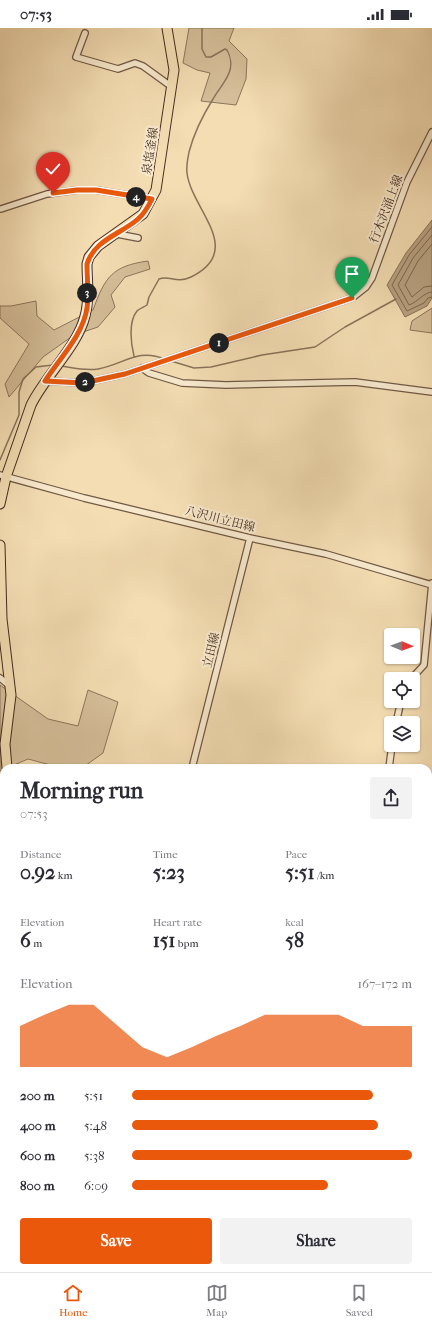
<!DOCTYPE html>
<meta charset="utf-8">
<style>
:root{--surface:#fff;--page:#f2f2f3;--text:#2b2b33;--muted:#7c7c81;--line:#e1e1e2;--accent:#ea580c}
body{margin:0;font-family:"IM FELL French Canon","Noto Serif JP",serif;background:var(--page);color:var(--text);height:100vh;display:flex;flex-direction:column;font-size:15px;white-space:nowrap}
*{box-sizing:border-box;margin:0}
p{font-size:13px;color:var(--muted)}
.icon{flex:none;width:22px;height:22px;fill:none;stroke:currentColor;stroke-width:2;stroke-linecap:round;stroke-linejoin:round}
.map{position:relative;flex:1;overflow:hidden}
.drawer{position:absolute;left:0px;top:736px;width:432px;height:508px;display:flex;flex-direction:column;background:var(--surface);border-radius:12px 12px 0 0;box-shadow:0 1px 3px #0004}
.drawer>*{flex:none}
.needle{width:26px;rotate:91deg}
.controls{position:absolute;left:384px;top:600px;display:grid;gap:8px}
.controls a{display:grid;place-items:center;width:36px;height:36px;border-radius:4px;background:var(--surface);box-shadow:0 1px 3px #0004;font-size:20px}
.pin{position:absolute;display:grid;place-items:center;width:34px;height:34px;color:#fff;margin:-41px -17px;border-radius:50% 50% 50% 0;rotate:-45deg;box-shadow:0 0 4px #0007}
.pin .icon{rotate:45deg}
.km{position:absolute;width:20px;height:20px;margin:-10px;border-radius:50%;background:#222;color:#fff;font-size:11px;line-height:20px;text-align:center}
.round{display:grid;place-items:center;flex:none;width:42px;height:42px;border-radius:4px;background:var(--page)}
.headline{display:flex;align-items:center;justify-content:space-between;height:68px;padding:0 20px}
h1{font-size:22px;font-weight:700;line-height:30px}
.figures{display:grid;grid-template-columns:repeat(3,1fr);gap:6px;height:68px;padding:4px 20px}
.figures div{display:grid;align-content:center}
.figures b{font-size:20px;font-weight:700}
.figures small{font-size:11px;font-weight:400}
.figures p{font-size:11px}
.chart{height:112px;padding:8px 20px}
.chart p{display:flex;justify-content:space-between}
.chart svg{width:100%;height:72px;margin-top:4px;fill:var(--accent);opacity:.7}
.button{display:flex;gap:8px;margin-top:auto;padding:8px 20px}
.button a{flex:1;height:46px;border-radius:4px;background:var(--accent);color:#fff;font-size:16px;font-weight:700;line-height:46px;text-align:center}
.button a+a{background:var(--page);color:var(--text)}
ul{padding:0 20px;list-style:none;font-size:13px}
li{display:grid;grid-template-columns:64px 48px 1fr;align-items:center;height:30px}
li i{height:10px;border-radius:5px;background:var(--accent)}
.status{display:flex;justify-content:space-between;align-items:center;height:28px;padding:0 20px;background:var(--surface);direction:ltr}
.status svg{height:11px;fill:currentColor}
.tab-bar{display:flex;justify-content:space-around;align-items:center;height:56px;border-top:1px solid var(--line);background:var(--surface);font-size:11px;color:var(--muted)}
.tab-bar a{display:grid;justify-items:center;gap:2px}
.tab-bar .on{color:var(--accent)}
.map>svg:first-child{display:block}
.green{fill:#d6bf9a;stroke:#8c765c}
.water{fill:#b8a181;stroke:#89735a}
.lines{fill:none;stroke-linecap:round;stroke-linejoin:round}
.shore{stroke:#7e6750;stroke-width:1}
.stream{stroke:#89735a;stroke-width:1.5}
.minor-casing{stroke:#6f5944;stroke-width:8}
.secondary-casing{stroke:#432d1f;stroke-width:10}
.primary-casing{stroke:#432d1f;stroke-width:11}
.minor{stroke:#f8e9ce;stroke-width:5.5}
.secondary{stroke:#f8e9ce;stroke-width:8}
.primary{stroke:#f4ddb3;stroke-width:9}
.route-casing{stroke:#fff;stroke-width:8}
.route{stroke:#ea580c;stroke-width:5}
.labels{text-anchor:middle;stroke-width:4;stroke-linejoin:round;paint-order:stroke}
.street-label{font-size:12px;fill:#432d1f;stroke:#f8e9ce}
</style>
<div class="status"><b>07:53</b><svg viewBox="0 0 49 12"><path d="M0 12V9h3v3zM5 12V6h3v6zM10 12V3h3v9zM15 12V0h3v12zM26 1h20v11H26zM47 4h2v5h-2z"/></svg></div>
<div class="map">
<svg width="432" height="1244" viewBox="0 0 432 1244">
<rect width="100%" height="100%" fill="#f4ddb3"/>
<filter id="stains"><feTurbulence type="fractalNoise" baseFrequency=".005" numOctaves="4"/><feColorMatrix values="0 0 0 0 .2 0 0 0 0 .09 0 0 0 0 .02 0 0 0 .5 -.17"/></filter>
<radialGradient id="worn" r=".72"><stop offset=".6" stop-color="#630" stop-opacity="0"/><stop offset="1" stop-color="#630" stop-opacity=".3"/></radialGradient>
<path class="green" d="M189,0H234L229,13L247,31L246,51L236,77L201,73L210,45L197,42L183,35Z
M148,233L150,241L125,249L111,267L115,279L98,299L74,307L43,329L9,369L5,356L29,316L0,290V278H11L36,273L37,288L54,302L93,282C105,249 112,238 148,233Z
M432,280V305L410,302L412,293Z
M0,657L48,691L78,698L88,662L118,674L103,725L82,740H62L28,731L0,743Z
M122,1240H164L172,1244H118Z
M225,1240H324L321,1244H270L267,1242L225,1244Z"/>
<path class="water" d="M432,192V270L427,278L405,289L387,257L406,225Z"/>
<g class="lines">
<path class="shore" d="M432,199L409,227L392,257L407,283L424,275L428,270L432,269
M432,207L413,230L398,257L409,277C418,274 424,264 432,264
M432,216L418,233L405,257L412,269L424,259L432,258"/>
<path class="stream" d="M134,328C131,316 128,294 137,283C139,281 144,279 147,277L149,269L159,251C170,247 176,256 191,249C246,222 191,181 187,145C186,138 188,130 189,124C194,105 203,87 213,71C218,62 225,55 229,45C232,38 231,29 227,22L225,21L211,29H206L202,21V0
M171,333L194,340L211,339L262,327L315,319L345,299L396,271
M61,338C74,340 85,343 98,341C125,336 137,320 165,331
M0,432L19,387V364L23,351L36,339L53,337
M428,875L432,871
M0,1089L4,1079
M164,1244L179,1241L212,1244
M250,1244L263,1240"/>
<defs>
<path id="minor" d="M85,5L76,29L118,41L135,35L143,38L172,59
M1,181L47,166L77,162H96L152,171
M117,206L138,210
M142,340L149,345L182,355L226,357L355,354L432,364
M45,353L83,355L125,346L352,270L366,259L372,250L407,154L432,104
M0,447L84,470L250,510L326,526L432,557
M0,650L10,658
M411,651L424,637L432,555
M396,695L401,673
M192,740L250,510
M389,740L392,717
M428,982L432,983
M428,997L432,1000
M428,1112H432
M40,1244L45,1240
M427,1244L432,1233"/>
<path id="secondary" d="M428,774H432
M428,787L432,786
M0,879L4,877
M0,886L4,884"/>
<path id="primary" d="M0,476L6,449L31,377C45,348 78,318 85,288C90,271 87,253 87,236L89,229L98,218L143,186L156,162L174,42L167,0
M0,517L2,591L11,667L5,716L7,740
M0,1105L4,1096"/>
</defs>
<use href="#minor" class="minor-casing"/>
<use href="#secondary" class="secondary-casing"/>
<use href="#primary" class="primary-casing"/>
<use href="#minor" class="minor"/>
<use href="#secondary" class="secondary"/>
<use href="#primary" class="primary"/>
</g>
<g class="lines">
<defs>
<path id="route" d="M53,165L77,162H96L152,171C148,179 144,186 138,191C121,206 94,212 87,236C87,250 89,266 87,280C83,307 60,330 45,353L83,355L125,346L352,270"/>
</defs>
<use href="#route" class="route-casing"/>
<use href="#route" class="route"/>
</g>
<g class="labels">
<g class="street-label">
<text transform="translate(150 123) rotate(-81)" y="4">泉塩釜線</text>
<text transform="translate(386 181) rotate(-69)" y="4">行木沢涌上線</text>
<text transform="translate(220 491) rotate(14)" y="4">八沢川立田線</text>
<text transform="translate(211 622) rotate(-76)" y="4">立田線</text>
</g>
</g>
<rect width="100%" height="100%" filter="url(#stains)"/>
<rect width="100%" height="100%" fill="url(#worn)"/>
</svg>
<div class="controls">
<a><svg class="needle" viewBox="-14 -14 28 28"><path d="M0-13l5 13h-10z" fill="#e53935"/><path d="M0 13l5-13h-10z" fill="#7c7c81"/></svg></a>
<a><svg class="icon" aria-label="locate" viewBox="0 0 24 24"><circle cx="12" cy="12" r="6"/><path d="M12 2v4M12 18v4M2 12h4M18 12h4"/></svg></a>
<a><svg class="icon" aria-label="layers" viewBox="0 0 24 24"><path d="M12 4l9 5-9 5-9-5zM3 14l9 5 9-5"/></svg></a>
</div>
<div class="pin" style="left:352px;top:270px;background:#1e9e55"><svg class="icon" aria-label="arrive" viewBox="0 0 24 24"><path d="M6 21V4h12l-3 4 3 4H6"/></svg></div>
<div class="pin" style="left:53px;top:165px;background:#d93025"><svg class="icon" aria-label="check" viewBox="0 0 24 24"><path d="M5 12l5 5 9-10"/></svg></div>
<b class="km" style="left:219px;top:315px">1</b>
<b class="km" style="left:85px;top:354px">2</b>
<b class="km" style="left:87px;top:265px">3</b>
<b class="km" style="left:136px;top:169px">4</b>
<section class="drawer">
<div class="headline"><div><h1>Morning run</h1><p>07:53</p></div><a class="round"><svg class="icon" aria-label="share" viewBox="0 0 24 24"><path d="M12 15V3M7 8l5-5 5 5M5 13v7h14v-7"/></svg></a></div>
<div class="figures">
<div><p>Distance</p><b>0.92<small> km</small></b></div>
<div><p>Time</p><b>5:23</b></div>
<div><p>Pace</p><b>5:51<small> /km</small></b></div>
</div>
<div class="figures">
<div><p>Elevation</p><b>6<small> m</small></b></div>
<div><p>Heart rate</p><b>151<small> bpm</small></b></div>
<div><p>kcal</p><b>58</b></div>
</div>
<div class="chart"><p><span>Elevation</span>167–172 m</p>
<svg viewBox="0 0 160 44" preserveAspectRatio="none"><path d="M0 44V19L10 12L20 6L30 6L40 19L50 32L60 38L70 32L80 25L90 19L100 12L110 12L120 12L130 12L140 19L150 19L160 19V44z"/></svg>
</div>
<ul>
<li><b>200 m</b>5:51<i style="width:86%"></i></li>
<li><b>400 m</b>5:48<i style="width:88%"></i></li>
<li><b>600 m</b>5:38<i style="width:100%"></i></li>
<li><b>800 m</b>6:09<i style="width:70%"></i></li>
</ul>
<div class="button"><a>Save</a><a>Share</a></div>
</section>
</div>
<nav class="tab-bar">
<a class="on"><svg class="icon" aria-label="home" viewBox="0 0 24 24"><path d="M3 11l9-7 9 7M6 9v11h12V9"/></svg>Home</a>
<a><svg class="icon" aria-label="map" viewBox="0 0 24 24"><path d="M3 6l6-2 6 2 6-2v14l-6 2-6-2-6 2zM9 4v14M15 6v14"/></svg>Map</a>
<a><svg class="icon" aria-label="saved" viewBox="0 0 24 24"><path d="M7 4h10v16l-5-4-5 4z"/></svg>Saved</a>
</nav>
